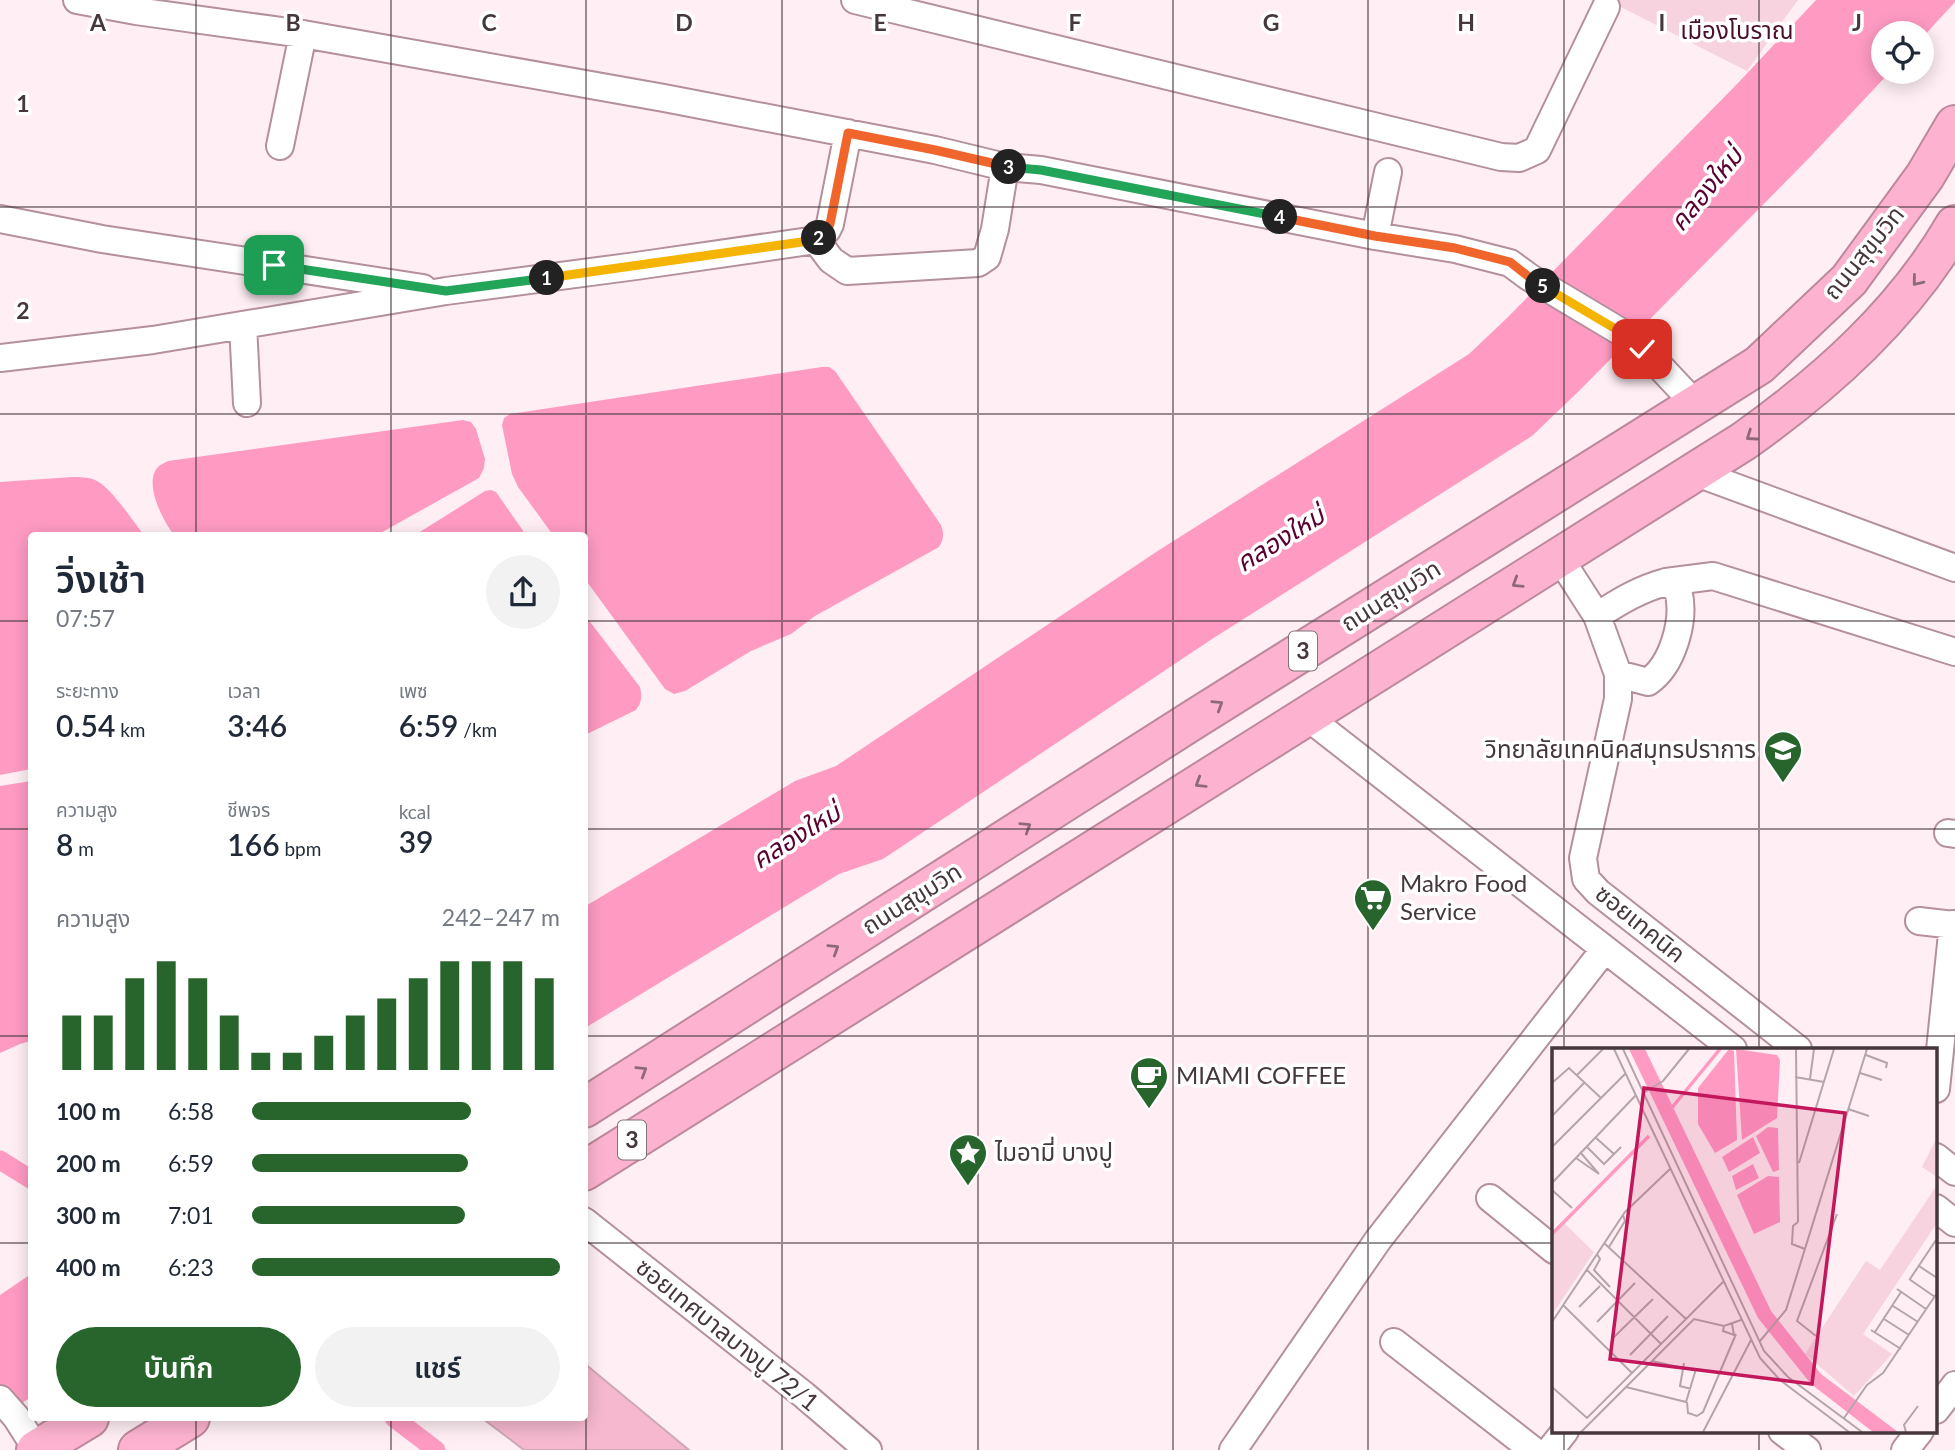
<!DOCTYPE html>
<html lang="th">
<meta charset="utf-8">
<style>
:root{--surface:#fff;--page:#f2f2f3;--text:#1f2937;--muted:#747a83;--accent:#27652d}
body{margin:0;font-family:Lato,"Noto Sans Thai",sans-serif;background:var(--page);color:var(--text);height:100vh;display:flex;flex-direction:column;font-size:26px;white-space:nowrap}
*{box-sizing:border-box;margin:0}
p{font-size:23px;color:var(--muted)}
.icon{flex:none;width:38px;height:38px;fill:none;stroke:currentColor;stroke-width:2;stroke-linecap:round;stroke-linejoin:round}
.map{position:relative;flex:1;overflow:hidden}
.sheet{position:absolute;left:28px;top:532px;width:560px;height:889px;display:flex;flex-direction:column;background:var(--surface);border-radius:7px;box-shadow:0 4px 18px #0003}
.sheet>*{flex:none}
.controls{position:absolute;left:1871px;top:21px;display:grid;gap:14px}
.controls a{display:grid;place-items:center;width:63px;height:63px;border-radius:50%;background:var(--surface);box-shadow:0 4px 18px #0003;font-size:35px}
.pin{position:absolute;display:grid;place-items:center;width:60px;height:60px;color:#fff;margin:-30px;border-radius:14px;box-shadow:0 4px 10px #0006}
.km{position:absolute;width:35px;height:35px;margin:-18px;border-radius:50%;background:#222;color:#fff;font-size:19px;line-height:35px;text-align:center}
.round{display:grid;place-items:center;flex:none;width:74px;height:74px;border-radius:37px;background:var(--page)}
.headline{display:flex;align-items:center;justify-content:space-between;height:119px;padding:0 28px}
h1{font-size:38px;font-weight:600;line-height:52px}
.stats{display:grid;grid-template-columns:repeat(3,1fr);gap:10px;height:119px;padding:7px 28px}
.stats div{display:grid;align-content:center}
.stats b{font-size:30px;font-weight:600}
.stats small{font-size:19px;font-weight:400}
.stats p{font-size:19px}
.chart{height:196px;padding:14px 28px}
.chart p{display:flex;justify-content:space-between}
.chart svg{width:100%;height:126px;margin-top:7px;stroke:var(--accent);stroke-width:6}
.primary-button{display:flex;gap:14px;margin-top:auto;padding:14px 28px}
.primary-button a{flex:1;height:80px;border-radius:42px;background:var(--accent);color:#fff;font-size:28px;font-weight:600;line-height:80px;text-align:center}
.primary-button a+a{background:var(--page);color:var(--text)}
ul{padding:0 28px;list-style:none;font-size:23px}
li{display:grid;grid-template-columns:112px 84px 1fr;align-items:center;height:52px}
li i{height:18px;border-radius:9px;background:var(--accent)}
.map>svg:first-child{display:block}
.green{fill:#f6d3df}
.water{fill:#ff9bc3}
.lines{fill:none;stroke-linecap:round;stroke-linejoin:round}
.canal{stroke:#ff9bc3;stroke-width:19}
.building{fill:#f5b8ce;stroke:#cea8b5;stroke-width:2}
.minor-casing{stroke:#b48f9c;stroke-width:30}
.highway-casing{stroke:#bd889c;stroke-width:42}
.minor{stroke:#fff;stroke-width:26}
.highway{stroke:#fdb3cf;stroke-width:38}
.oneway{stroke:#8f6977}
.split-1-casing{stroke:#fff;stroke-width:14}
.split-2-casing{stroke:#fff;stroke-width:14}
.split-3-casing{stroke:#fff;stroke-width:14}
.split-4-casing{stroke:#fff;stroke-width:14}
.split-5-casing{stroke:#fff;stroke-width:14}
.split-6-casing{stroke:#fff;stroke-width:14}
.split-1{stroke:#22a559;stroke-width:9}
.split-2{stroke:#f5b400;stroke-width:9}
.split-3{stroke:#f0652b;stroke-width:9}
.split-4{stroke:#22a559;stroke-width:9}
.split-5{stroke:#f0652b;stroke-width:9}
.split-6{stroke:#f5b400;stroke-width:9}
.grid{fill:none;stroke:#46373c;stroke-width:2;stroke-opacity:0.55}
.labels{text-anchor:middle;stroke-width:7;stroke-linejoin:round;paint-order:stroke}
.shield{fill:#fff;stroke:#7e7376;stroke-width:2}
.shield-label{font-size:23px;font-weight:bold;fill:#46373c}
.park-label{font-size:24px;fill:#4a0f2c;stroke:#fff}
.street-label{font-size:24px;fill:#46373c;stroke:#fff}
.poi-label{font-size:24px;fill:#46373c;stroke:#fff;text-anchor:start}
.water-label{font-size:26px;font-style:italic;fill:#580031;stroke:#fff}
.inset-river{fill:none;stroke:#ff9bc3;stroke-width:3.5}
.inset-road{fill:none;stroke:#b5a5aa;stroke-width:2}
.view{fill:#c2185b;fill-opacity:0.15;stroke:#c2185b;stroke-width:3.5}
.inset-edge{fill:none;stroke:#46373c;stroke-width:3.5}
.grid-label{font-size:23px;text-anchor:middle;font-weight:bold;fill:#46373c;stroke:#fff;stroke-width:7;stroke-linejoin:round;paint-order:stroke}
</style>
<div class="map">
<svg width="1955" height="1450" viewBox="0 0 1955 1450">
<rect width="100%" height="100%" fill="#ffeff4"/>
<path class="green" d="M1607,0H1798L1747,71Z"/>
<path class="water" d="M1816,0H1955V2L1922,38V33H1883V72H1890L1811,156L1579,391L1532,436L1212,639L883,859L839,874L585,1028L584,907L795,781L836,766L1156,552L1469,354L1507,318L1737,84Z
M822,367H829L835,371L941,525C944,533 944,539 939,547L815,616L791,634L751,651L685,691L674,694L665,689L585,579L584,536L553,535L518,487L512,474L502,425L504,418L510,414Z
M463,420L471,422L476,429L485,459L484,468L479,478L377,535H174C163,521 143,483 158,467C160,465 166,462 168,461Z
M72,477C80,477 88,477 95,480C110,486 133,521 144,535L32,536L31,769L0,775V482Z
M491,490L496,492L526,535H415L485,491Z
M584,614L640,687C642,697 642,702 636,710L585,735Z
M31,781V1041L20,1044L0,1053V786Z
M31,1274V1397L0,1418V1295Z"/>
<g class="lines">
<path class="canal" d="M0,1160L32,1180
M394,1418L436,1450"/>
</g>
<path class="building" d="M584,1363L689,1450H524L482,1418H584Z"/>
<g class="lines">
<defs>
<path id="minor" d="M77,0L136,11L303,34L664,98L935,150L1005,167L1041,170L1375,236L1455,249L1510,263L1529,277L1636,341L1696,405
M855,0L1501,157L1519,158L1537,150L1606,7
M280,146L303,34
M0,219L102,239L423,288
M1375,236L1388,172
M816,240L831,260L847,271L978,263L987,257L995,229L1005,167
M243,325L247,403
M0,358L153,340L446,291L636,266L816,240L827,230L830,224L848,133
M1694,472L1955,568
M1559,557L1597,616L1618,674V699L1583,858L1586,879L1598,892L1798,1049
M1666,582L1713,576L1955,652
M1597,616C1620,601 1640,589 1666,582L1678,590C1686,619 1673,665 1648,682L1618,674
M1306,716L1733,1049
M1948,833L1955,834
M1919,921L1955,925
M1936,1089L1953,924
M1936,1157L1955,1172
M1490,1198L1554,1250
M1936,1208L1955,1223
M584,1221L804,1395L868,1450
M1394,1342L1533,1450
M0,1399L16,1417L37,1450
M1936,1410L1955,1385
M1782,1431L1807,1450
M1233,1450L1378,1240L1604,950
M1550,1450L1565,1431
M1905,1450L1920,1431"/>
<path id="highway" d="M584,1108L1196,718L1759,365L1849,280L1925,176L1955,125
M584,1171L1744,441C1827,382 1904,313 1955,225
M36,1450L89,1418
M138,1450L190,1418"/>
</defs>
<use href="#minor" class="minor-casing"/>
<use href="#highway" class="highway-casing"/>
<use href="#minor" class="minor"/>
<use href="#highway" class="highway"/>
</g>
<defs><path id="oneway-chevron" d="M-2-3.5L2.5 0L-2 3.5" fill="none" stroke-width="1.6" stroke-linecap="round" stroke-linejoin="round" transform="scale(1.75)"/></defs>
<g class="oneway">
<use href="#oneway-chevron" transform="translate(1917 281) rotate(129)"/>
<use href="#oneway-chevron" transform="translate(1751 436) rotate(145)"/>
<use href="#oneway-chevron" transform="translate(1517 583) rotate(148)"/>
<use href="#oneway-chevron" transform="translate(1218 705) rotate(-32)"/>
<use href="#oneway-chevron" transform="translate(1200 783) rotate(148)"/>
<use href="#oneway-chevron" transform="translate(1026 827) rotate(-32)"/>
<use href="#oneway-chevron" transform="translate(834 949) rotate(-32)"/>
<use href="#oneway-chevron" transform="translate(642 1071) rotate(-32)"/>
</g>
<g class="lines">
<defs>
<path id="split-1" d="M274,265L446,291L547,278"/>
<path id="split-2" d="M547,278L816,240L819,238"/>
<path id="split-3" d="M819,238L827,230L830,224L848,133L935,150L1009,167"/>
<path id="split-4" d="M1009,167L1041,170L1280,217"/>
<path id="split-5" d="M1280,217L1375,236L1455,248L1510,262L1529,277L1543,286"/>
<path id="split-6" d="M1543,286L1636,341L1642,349"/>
</defs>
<use href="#split-1" class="split-1-casing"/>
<use href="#split-2" class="split-2-casing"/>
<use href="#split-3" class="split-3-casing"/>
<use href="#split-4" class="split-4-casing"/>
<use href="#split-5" class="split-5-casing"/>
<use href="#split-6" class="split-6-casing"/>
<use href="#split-1" class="split-1"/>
<use href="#split-2" class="split-2"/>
<use href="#split-3" class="split-3"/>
<use href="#split-4" class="split-4"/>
<use href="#split-5" class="split-5"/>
<use href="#split-6" class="split-6"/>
</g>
<path class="grid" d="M196,0V536M391,0V536M586,0V1450M782,0V1450M978,0V1450M1173,0V1450M1368,0V1450M1564,0V1049M1759,0V1049M0,207H1955M0,414H1955M0,621H32M584,621H1955M0,829H32M584,829H1955M0,1036H32M584,1036H1955M0,1243H32M584,1243H1554M1936,1243H1955M196,1418V1450M391,1418V1450M1564,1431V1450M1759,1431V1450"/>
<defs>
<symbol id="university-pin" viewBox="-11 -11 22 30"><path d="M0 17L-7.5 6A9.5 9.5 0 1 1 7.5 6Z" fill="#27652d" stroke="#fff"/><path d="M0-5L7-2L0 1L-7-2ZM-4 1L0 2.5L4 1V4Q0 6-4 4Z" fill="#fff"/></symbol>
<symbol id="supermarket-pin" viewBox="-11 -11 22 30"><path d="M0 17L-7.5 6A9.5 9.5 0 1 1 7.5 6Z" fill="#27652d" stroke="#fff"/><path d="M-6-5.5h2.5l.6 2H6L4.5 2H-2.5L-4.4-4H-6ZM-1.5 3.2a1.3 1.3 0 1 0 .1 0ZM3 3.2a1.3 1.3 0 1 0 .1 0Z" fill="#fff"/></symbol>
<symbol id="cafe-pin" viewBox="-11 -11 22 30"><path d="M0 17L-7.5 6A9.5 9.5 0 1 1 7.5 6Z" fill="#27652d" stroke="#fff"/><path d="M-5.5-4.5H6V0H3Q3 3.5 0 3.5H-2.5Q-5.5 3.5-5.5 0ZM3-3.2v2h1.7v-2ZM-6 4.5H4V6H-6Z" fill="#fff"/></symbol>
<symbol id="sight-pin" viewBox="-11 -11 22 30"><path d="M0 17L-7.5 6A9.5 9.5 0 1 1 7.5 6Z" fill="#27652d" stroke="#fff"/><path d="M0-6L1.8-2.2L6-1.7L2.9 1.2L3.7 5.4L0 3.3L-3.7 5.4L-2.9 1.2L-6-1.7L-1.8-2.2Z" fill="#fff"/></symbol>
</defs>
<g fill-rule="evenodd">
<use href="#university-pin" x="1761" y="728" width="44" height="60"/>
<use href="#supermarket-pin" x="1351" y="876" width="44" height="60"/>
<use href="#cafe-pin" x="1127" y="1054" width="44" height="60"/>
<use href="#sight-pin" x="946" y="1131" width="44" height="60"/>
</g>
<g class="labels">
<g class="shield">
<rect x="1289" y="631.5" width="28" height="39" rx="5"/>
<rect x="618" y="1120.5" width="28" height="39" rx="5"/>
</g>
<g class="shield-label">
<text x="1303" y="659">3</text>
<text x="632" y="1148">3</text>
</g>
<g class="park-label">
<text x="1737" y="39">เมืองโบราณ</text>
</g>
<g class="street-label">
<text transform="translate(1864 253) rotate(-51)" y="8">ถนนสุขุมวิท</text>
<text transform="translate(1391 596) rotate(-32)" y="8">ถนนสุขุมวิท</text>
<text transform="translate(912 899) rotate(-32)" y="8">ถนนสุขุมวิท</text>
<text transform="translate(1640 924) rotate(39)" y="8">ซอยเทคนิค</text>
<text transform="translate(727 1335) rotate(39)" y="8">ซอยเทศบาลบางปู 72/1</text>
</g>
<g class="poi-label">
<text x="1756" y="758" text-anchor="end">วิทยาลัยเทคนิคสมุทรปราการ</text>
<text x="1400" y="892">Makro Food<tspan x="1400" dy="28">Service</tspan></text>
<text x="1176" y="1084">MIAMI COFFEE</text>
<text x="995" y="1161">ไมอามี่ บางปู</text>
</g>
<g class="water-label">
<text transform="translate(1706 189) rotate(-51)" y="9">คลองใหม่</text>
<text transform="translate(1280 539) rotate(-32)" y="9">คลองใหม่</text>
<text transform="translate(796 836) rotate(-32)" y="9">คลองใหม่</text>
</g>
</g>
<g transform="translate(1552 1048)">
<rect width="385" height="385" fill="#ffeff4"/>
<path d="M385,89V129L370,119ZM385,137V175L311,286L340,306L302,348L253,306L314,213L328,222ZM12,175L42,204L0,267V188Z" fill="#f6d3df"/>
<path d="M77,1H93L219,263L269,326L346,384H321L259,336L206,270ZM177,1L182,3L185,92L163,105L146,76V40ZM184,1L225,7L228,12L225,70L190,92ZM216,79L226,80L227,122L221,124L204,88ZM201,89L208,105L177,124L170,109ZM201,116L207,130L184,142L180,128ZM216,128L227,129L228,174L202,186L185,147Z" fill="#ff9bc3"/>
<path class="inset-river" d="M118,62L168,1M0,186L97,88"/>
<path class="inset-road" d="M62,1L208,310L228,332L297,384M71,1L212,303L236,329L310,384M244,1L246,174M314,7L335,15L334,20M308,25L330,32M25,27L51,1M243,29L272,34M258,31L262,1M0,35L17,20L49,50M91,45L111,33L137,1M296,61L317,68M0,68L33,34M43,89L62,106M34,98L52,116L69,99M0,99L74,25M24,110L47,126L28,104M247,115L282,1M0,135L84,47M0,142L20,160M246,174L241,178L240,196L253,201M52,195L134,271M57,199L73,173L71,167M45,206L48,211L42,222L58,239M367,218L385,230M35,222L109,296M357,231L383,249M358,231L384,192M345,241L374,261M11,257L80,325M341,258L366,274M27,259L48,238M332,271L357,287M0,274L73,164L118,121M45,274L83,235M172,278L171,283L182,287L180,276M319,282L349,301M323,284L349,244M264,288L245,273L285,166M60,291L101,251M208,293L234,262L315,1M78,307L116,268M100,313L131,320M132,315L128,338L139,341M0,339L35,370L171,234M74,339L134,354L144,321M135,354L136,365L145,368L151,364L184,286M292,370L315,337L331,325L385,245M29,384L142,271L172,278L189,272M151,384L199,292M354,384L352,377L366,358"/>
<path class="view" d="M92,40L293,65L260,336L58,311Z"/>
<rect width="385" height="385" class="inset-edge"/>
</g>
<g class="grid-label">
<text x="98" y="31">A</text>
<text x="293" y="31">B</text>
<text x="489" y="31">C</text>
<text x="684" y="31">D</text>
<text x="880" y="31">E</text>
<text x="1075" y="31">F</text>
<text x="1271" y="31">G</text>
<text x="1466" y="31">H</text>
<text x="1662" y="31">I</text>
<text x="1857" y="31">J</text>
<text x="23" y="112">1</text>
<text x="23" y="319">2</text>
</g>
</svg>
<div class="controls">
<a><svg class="icon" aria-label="locate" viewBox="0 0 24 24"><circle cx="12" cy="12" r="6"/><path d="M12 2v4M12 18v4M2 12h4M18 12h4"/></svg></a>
</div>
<div class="pin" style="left:274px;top:265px;background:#1e9e55"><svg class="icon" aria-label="arrive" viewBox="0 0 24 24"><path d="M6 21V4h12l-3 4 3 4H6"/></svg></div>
<div class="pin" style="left:1642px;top:349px;background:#d93025"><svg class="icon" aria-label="check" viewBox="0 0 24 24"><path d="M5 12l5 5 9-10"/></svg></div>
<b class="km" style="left:547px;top:278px">1</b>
<b class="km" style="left:819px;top:238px">2</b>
<b class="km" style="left:1009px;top:167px">3</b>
<b class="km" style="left:1280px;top:217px">4</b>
<b class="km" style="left:1543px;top:286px">5</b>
<section class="sheet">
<div class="headline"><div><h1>วิ่งเช้า</h1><p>07:57</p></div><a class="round"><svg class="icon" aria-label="share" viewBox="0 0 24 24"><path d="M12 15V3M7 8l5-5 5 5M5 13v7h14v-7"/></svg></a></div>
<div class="stats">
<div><p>ระยะทาง</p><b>0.54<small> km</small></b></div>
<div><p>เวลา</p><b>3:46</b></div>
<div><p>เพซ</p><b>6:59<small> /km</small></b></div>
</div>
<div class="stats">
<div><p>ความสูง</p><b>8<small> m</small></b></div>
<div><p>ชีพจร</p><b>166<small> bpm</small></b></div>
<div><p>kcal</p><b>39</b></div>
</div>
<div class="chart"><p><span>ความสูง</span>242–247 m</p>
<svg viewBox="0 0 160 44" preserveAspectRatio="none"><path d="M5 44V25M15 44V25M25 44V12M35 44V6M45 44V12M55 44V25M65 44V38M75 44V38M85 44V32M95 44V25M105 44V19M115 44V12M125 44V6M135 44V6M145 44V6M155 44V12"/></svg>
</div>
<ul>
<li><b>100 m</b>6:58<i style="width:71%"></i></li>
<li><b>200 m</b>6:59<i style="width:70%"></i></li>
<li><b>300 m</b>7:01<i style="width:69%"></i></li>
<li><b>400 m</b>6:23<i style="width:100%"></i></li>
</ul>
<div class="primary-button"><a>บันทึก</a><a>แชร์</a></div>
</section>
</div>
